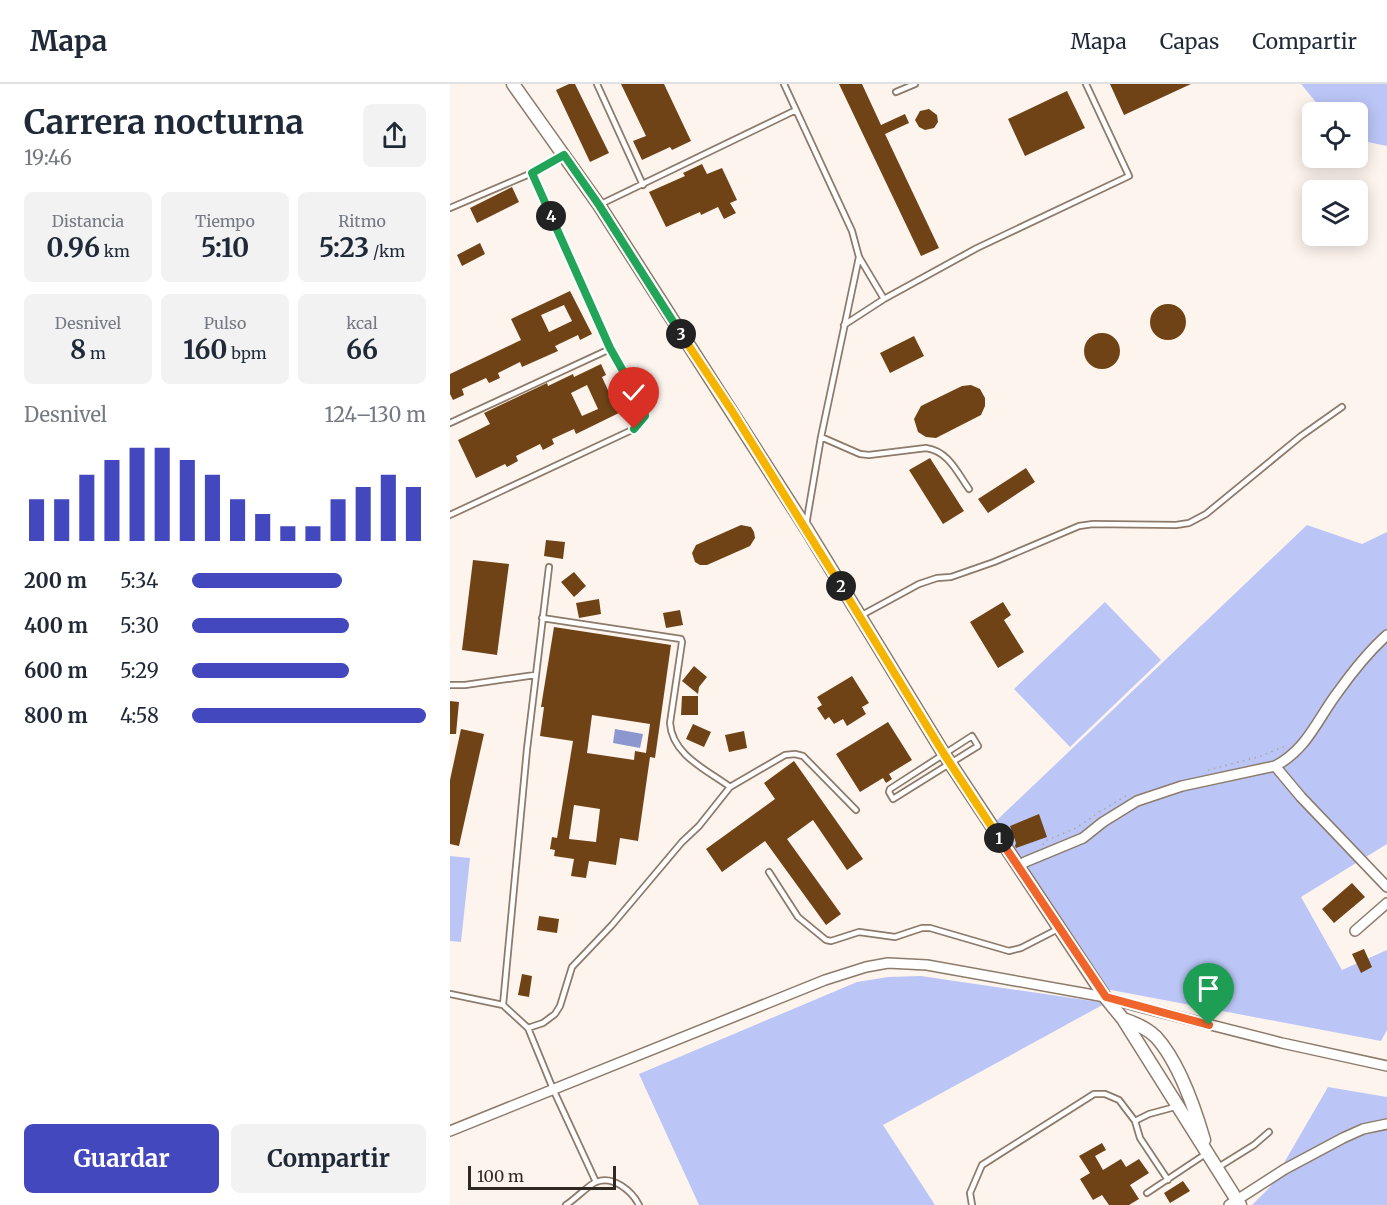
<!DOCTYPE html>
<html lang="es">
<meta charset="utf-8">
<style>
:root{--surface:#fff;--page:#f2f2f3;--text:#1f2937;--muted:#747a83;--line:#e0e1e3;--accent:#4448be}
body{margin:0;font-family:Merriweather,serif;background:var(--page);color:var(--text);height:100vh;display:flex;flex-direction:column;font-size:22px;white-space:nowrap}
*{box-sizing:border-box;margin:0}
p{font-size:20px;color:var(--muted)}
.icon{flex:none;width:33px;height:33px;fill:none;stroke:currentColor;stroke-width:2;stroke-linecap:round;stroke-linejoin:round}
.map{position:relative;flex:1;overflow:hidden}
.details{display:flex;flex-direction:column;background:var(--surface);width:450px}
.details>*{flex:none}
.buttons{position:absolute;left:852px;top:18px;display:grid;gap:12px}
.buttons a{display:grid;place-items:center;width:66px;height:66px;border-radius:9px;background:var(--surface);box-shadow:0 3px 15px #0003;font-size:30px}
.scale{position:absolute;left:18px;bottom:15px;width:148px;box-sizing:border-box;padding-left:6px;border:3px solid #302922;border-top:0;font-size:16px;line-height:21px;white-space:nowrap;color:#302922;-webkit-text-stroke:4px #fdf4ee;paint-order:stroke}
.pin{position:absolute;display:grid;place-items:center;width:51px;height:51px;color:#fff;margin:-62px -26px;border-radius:50% 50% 50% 0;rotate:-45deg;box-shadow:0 0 6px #0007}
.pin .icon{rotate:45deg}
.km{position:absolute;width:30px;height:30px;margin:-15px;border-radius:50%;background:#222;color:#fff;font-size:16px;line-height:30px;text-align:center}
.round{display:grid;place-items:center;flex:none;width:63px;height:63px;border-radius:9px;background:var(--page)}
.summary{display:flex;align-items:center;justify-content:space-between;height:102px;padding:0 24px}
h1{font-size:33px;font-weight:700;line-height:45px}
.figures{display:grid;grid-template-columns:repeat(3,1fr);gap:9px;height:102px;padding:6px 24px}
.figures div{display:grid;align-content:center;border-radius:9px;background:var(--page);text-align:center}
.figures b{font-size:26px;font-weight:700}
.figures small{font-size:16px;font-weight:400}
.figures p{font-size:16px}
.chart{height:168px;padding:12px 24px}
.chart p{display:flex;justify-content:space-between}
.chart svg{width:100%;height:108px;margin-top:6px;stroke:var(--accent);stroke-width:6}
.button{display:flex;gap:12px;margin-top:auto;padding:12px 24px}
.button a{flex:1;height:69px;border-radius:9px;background:var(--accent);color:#fff;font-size:24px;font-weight:700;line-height:69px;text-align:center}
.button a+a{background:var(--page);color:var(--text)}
ul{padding:0 24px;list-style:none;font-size:20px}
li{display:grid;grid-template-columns:96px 72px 1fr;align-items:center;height:45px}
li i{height:15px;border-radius:8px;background:var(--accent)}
header{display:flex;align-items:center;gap:36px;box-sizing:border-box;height:84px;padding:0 30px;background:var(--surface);border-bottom:2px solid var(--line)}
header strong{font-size:28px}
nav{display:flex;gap:33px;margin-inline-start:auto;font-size:21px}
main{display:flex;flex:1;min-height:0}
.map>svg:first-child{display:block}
.green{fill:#bbc6f7}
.water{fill:#8c97cf}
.building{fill:#6f4316;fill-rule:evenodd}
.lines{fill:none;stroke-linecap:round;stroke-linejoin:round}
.lane-casing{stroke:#8c7a6a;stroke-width:8}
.street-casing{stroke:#8c7a6a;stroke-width:12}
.secondary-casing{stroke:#8c7a6a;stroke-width:15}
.path{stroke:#aca49d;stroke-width:1.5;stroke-dasharray:1.5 4.5;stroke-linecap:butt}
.lane{stroke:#fff;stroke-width:4.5}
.street{stroke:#fff;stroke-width:9}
.secondary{stroke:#fff;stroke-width:12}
.split-1-casing{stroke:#fff;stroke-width:12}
.split-2-casing{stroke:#fff;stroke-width:12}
.split-3-casing{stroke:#fff;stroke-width:12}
.split-4-casing{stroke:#fff;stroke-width:12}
.split-5-casing{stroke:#fff;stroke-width:12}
.split-1{stroke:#f0652b;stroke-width:8}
.split-2{stroke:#f5b400;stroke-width:8}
.split-3{stroke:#f5b400;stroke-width:8}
.split-4{stroke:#22a559;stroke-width:8}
.split-5{stroke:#22a559;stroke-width:8}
</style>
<header>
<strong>Mapa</strong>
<nav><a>Mapa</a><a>Capas</a><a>Compartir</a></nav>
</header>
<main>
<section class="details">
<div class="summary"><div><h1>Carrera nocturna</h1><p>19:46</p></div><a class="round"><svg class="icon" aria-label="share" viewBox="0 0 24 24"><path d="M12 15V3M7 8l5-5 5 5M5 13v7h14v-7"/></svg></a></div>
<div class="figures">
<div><p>Distancia</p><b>0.96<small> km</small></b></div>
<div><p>Tiempo</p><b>5:10</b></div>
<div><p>Ritmo</p><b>5:23<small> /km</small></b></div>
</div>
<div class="figures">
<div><p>Desnivel</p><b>8<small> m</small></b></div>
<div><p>Pulso</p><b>160<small> bpm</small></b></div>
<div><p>kcal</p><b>66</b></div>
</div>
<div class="chart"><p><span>Desnivel</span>124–130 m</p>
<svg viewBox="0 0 160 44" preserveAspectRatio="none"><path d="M5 44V27M15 44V27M25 44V17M35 44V11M45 44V6M55 44V6M65 44V11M75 44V17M85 44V27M95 44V33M105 44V38M115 44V38M125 44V27M135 44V22M145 44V17M155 44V22"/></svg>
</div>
<ul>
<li><b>200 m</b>5:34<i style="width:64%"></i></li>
<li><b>400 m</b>5:30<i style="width:67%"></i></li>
<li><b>600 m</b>5:29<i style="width:67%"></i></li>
<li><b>800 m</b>4:58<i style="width:100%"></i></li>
</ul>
<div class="button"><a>Guardar</a><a>Compartir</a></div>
</section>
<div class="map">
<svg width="937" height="1121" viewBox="0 0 937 1121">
<rect width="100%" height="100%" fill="#fdf4ee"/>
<path class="green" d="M851,0H937V62L908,56V28H874Z
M857,441L912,460L937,448V760L851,813L892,886L937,866V946L931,957L645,903L545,738Z
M655,518L711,576L620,663L564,605Z
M0,772L20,774L11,858L0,857Z
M471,892L656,919L433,1041L485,1121H249L189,990L407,898L438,893Z
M878,1003L937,1013V1121H802L820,1103Z"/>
<path class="water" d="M165,645L193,650L190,664L163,659Z"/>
<path class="building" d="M119,0H125L159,69L140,78L106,6Z
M171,0H214L241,57L222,66L220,63L192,76L183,57L196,52Z
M389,0H412L431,41L455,30L459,39L435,50L489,164L471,172Z
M660,0H741L674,31Z
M617,7L635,44L575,72L558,35Z
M479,25L487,31L488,38L484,44L475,46L469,43L465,36L470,27Z
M252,80L257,90L272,84L287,116L280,119L286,129L274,135L268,123L251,131L250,128L216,143L199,108L235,92L233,89Z
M62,103L69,118L27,139L20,124Z
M30,159L35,170L12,182L7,171Z
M120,207L142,250L130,256L128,251L105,262L108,267L72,283L70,278L48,289L50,294L39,299L36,294L12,305L14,311L3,316L0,310V290L71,256L61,235ZM114,221L122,237L99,248L91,231Z
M700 238a18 18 0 1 1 36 0a18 18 0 1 1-36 0Z
M634 267a18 18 0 1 1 36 0a18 18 0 1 1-36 0Z
M464,252L474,272L440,289L430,269Z
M151,280L156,291L152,293L163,317L167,316L173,327L126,350L124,345L102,355L104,360L93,366L90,360L66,372L68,377L57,383L55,380L26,394L8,356L40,340L34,329L97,299L98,302L123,290L124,293ZM137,301L148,325L132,332L121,309Z
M521,301L530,305L535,314V322L531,331L486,354L476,353L468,348L464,335L471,322L512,302Z
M480,374L514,427L493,440L459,386Z
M576,384L585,398L538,429L528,415Z
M291,441L301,443L304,448L305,454L300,462L257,481H250L245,478L242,469L246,461Z
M96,456L115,458L113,475L94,472Z
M23,476L59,480L47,571L12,566Z
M124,488L136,502L124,513L111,498Z
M149,515L151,530L129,534L126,519Z
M553,518L561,531L554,536L574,568L548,584L520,538Z
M230,526L233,541L216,544L213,529Z
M104,543L221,561L205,674L200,673L188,757L170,754L166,781L139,777L136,794L121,792L124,775L104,772L105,766L100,765L102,753L107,754L123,657L90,652L94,623H91ZM142,631L200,640L196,669L185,667L184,676L137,669ZM124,721L150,725L146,758L119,755Z
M244,582L257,593L249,603L248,610L232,597Z
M402,592L419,619L412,623L416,630L397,642L393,635L384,640L379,633L375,636L367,624L372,621L367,613Z
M232,612H248V631H231Z
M0,617L9,618L6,650H0Z
M438,638L462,676L439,690L442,695L436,699L433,694L410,708L386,670Z
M243,640L261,648L254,663L236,655Z
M11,645L34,650L9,762L0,760V696Z
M294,647L297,664L279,668L275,651Z
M344,677L413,775L397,786L363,736L337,755L391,830L376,841L315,757L272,788L256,765L325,715L314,699Z
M589,730L597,753L566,764L565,762L566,759L560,742Z
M902,799L915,813L884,839L872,825Z
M89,832L109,835L107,849L87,846Z
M914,865L922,883L911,889L902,870Z
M72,890L82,892L79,913L68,911Z
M652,1059L656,1066L645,1072L653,1086L671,1075L676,1083L689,1075L699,1089L680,1101L689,1115L679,1121H659L652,1111L643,1116L630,1095L640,1089L629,1072Z
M733,1097L740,1107L720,1119L714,1109Z"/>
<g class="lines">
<defs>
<path id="lane" d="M147,0L193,101
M334,0L402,147L409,173L434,215
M446,8L465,0
M149,121L346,26
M0,124L82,89L112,72
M394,241L434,215L527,164L679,92L636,0
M0,339L160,265
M371,353L410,370L419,371L476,364C498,367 507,388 519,405
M0,431L184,345L195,332L194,324L160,265L82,89
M356,441L371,353L409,173
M412,531L469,500L487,494L501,493L544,478L629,442L643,440L726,441L739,439L756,430L851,352L892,323
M92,534L231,555L232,558L220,639C222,671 257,686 280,703
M0,601H15L85,591
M522,652L528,662L443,715L439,708L440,705Z
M319,788L348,833L376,856L381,857L409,848L445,853L472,844H480L559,867L571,864L608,845
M0,910L53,921L78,944L103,1005L146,1098
M53,921L77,665L99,483
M78,944L93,939L105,930L110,922L122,883L162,841L232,758L249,742L280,703L335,671L345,670L353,672L406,726
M685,1037L699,1030L725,1023
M767,1084L804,1061L819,1048
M697,1109L757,1069
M116,1121C124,1116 140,1100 146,1098C163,1091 182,1107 189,1121
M522,1121L520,1109L532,1081L644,1010H655L669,1016L685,1037L690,1054L718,1096"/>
<path id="street" d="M825,682L851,713L937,803
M569,783L575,778L633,754L653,738L687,717L732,702L825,682C857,666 868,634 888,608C903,587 918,568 937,551
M905,847L937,819
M0,1047L375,896L416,883L438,879L477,881L655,913L686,922L832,959L937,982
M779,1121L835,1085L893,1054L913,1045L937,1040"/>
<path id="secondary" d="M63,0L149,121L356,444L494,670L655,913L673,935L790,1121
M673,935C685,939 697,944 706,953C728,977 745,1025 754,1056"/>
</defs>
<use href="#lane" class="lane-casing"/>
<use href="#street" class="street-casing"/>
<use href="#secondary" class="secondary-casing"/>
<path class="path" d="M758,686L808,673L836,662
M649,728L679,710
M593,761L595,757L626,744L645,731"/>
<use href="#lane" class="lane"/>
<use href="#street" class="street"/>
<use href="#secondary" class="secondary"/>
</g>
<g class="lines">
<defs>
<path id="split-1" d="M549,754L656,913L759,941"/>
<path id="split-2" d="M391,502L494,670L549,754"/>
<path id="split-3" d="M231,250L282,327L391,502"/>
<path id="split-4" d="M101,132L82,89L114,71L149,121L231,250"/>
<path id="split-5" d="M101,132L160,264L194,324L195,332L184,345"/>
</defs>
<use href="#split-1" class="split-1-casing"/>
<use href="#split-2" class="split-2-casing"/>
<use href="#split-3" class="split-3-casing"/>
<use href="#split-4" class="split-4-casing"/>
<use href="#split-5" class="split-5-casing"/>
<use href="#split-1" class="split-1"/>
<use href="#split-2" class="split-2"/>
<use href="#split-3" class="split-3"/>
<use href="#split-4" class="split-4"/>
<use href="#split-5" class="split-5"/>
</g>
</svg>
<div class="buttons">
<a><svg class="icon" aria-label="locate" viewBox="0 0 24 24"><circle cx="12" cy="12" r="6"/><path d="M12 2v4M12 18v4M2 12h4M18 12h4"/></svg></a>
<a><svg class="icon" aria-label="layers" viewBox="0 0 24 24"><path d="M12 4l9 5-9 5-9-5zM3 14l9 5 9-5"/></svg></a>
</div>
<div class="scale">100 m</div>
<div class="pin" style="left:759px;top:941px;background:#1e9e55"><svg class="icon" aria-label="arrive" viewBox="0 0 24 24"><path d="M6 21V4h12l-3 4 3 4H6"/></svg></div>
<div class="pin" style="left:184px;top:345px;background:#d93025"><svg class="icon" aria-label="check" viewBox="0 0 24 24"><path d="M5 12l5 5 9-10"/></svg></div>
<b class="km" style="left:549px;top:754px">1</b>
<b class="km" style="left:391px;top:502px">2</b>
<b class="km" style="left:231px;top:250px">3</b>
<b class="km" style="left:101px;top:132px">4</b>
</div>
</main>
